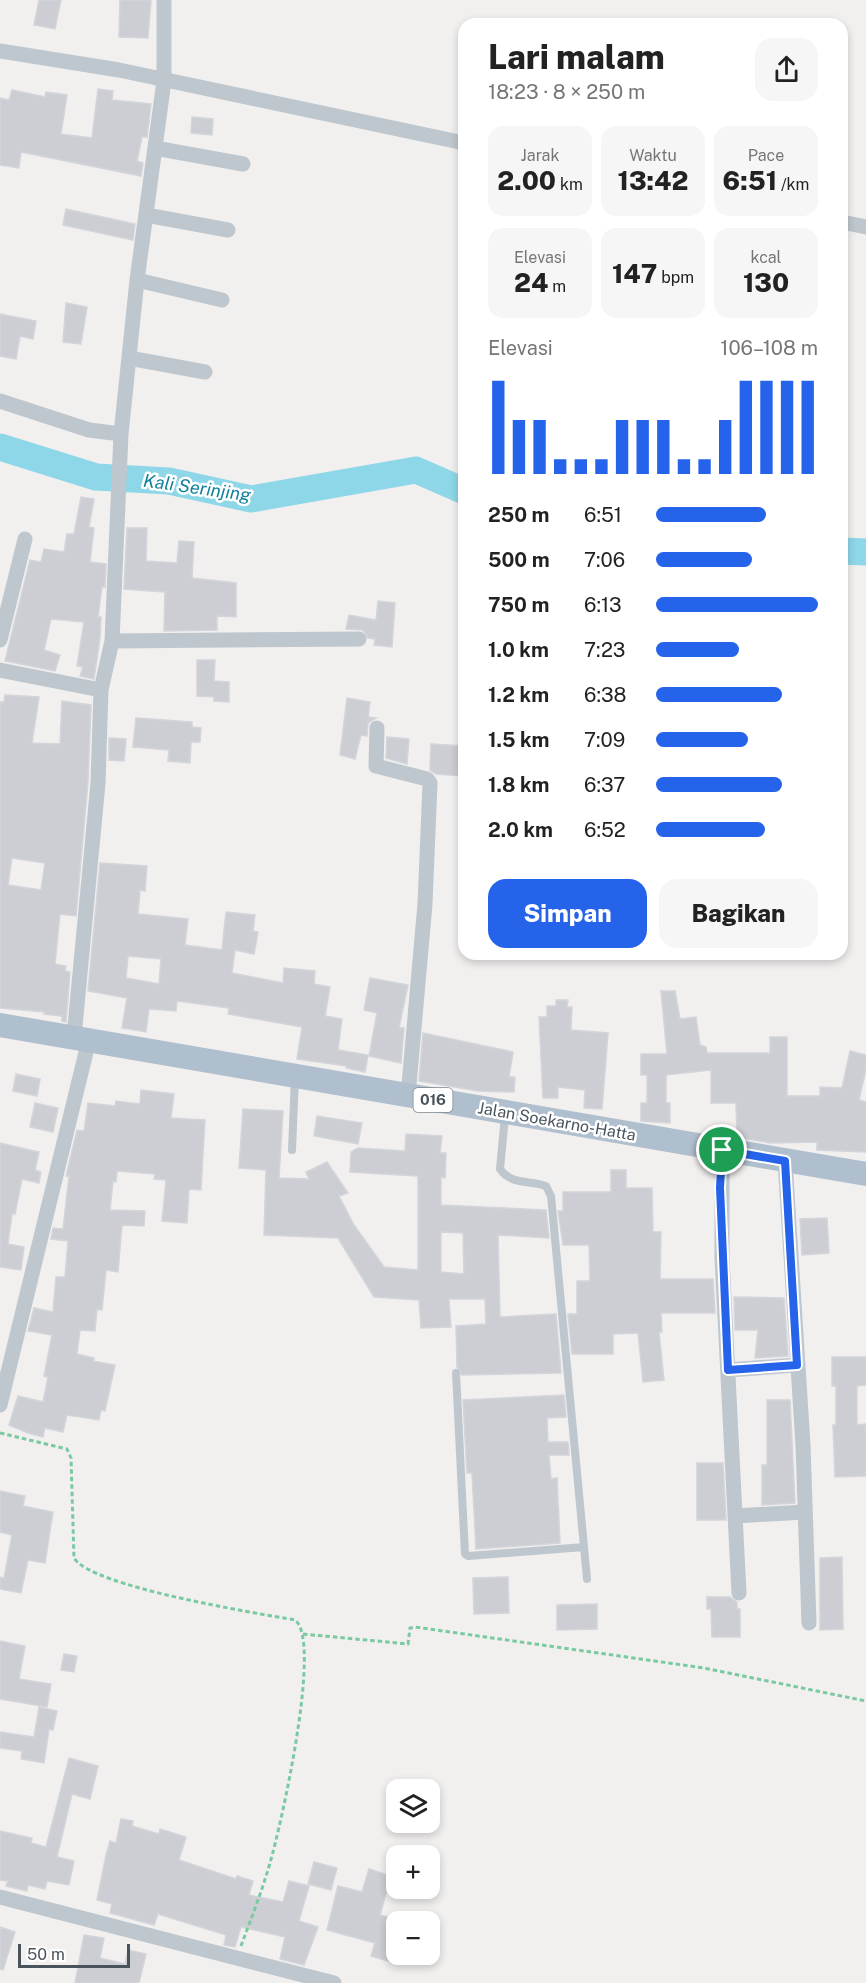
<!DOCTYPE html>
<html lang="id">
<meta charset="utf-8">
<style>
:root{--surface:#fff;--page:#f6f6f6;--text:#222;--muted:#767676;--accent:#2563eb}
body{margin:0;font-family:"Public Sans",sans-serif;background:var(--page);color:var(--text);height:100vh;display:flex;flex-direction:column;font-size:22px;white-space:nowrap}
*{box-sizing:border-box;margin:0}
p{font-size:20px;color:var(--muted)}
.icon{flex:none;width:33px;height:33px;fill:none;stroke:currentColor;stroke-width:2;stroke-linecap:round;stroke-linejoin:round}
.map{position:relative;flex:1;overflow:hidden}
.side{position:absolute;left:458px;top:18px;width:390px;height:942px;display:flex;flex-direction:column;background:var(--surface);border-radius:18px;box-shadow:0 3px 9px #0003}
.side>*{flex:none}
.tools{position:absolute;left:386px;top:1779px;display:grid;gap:12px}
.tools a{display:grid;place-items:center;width:54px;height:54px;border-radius:12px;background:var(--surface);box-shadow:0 3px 9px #0003;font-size:30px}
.scale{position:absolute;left:18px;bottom:15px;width:112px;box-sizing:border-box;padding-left:6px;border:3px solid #48535c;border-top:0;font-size:16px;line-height:21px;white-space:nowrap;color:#48535c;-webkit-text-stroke:4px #fff;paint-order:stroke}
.pin{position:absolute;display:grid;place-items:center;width:51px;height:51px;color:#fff;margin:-26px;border:3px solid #fff;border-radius:50%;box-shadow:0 2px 6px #0007}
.round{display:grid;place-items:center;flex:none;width:63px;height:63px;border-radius:18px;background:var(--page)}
.head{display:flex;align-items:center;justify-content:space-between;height:102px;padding:0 30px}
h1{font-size:33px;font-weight:800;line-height:45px}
.stats{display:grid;grid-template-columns:repeat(3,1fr);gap:9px;height:102px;padding:6px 30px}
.stats div{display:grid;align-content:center;border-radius:15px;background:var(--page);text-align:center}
.stats b{font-size:26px;font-weight:800}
.stats small{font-size:16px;font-weight:400}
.stats p{font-size:16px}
.chart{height:168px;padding:12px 30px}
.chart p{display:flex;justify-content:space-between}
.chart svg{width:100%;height:108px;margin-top:6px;stroke:var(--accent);stroke-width:6}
.action{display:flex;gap:12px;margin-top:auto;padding:12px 30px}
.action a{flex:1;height:69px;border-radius:18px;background:var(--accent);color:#fff;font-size:24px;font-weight:800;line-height:69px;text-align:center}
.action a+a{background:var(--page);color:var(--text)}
ul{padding:0 30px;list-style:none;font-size:20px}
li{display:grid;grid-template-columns:96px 72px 1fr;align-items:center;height:45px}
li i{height:15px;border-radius:8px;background:var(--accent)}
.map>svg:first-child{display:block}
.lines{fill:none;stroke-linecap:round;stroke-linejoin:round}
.river{stroke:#8ed7e8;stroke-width:27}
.building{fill:#ccced3;stroke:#d3d5da;stroke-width:1.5;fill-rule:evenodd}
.path{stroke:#79caa1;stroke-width:3;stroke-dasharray:4.5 3;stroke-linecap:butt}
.lane{stroke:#bec7cd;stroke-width:8}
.street{stroke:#bec7cd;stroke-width:15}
.primary{stroke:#b0bfcd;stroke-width:24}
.route-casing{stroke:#fff;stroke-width:12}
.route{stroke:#2563eb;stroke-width:8}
.labels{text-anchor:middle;stroke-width:5;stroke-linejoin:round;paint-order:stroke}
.shield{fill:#fff;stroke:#7f878d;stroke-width:1.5}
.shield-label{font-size:15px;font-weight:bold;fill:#48535c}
.street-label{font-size:16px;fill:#48535c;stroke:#fff}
.water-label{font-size:18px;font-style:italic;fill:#12819d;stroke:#fff}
</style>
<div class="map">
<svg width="866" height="1983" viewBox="0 0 866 1983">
<rect width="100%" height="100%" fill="#f2efef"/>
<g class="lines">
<path class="river" d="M0,447L96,477L169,481L251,499L416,470L464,491
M842,551L866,552"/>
</g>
<path class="building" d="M39,0H61L55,29L34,25Z
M120,0H151L148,38L119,37Z
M98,89L113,91L112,100L151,104L147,137H142L137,161L143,163L141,176L21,152L19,168L0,165V98L9,100L12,90L45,97L46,92L67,95L61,134L92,138Z
M192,117L213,119L212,135L191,133Z
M66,209L135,224L133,240L63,225Z
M66,303L87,307L81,344L63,342Z
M0,314L36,321L33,339L20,336L16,359L0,356Z
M81,497L94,499L89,527L94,528L90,562L106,564L105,587H102L98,617H101L100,638L94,679L80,676L83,667L77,666L84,622L51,619L44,650L60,655L55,671L5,661L30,560L41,562L44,549L64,552L67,534H74Z
M127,528H147L146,561L177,563L179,541L194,542L192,578L236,583V617L217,616V630L164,631L165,592L124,589Z
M378,601L395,603L392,647L374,645L375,639L368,638L363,630L346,629L349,615L376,620Z
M197,660H215L214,681L229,682V702L214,701V697L197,696Z
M5,695L39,697L32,743L60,744L62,701L91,705L88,782L76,916L60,914L55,964L66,966L65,971L70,972L66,1022L62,1021V1016L44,1014L45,1012L0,1008V702H4ZM12,858L45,863L41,890L8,885Z
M347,698L370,702L368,717L376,718L368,723L367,736L361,735L355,759L340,755Z
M136,718L192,722V727L201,728L200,742H191L190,763L168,761L169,750L133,747Z
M387,737L409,739L407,764L386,758Z
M109,738L126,739L124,761L109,760Z
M431,744L464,746V776L436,774L430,770Z
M100,863L147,866L145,891L140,890L138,914L188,919L185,945L222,950L226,912L255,915L253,931L258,932L254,954L235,950L232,973L283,983L284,968L315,971L314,984L330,987L325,1016L342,1019L338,1050L368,1055L365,1072L346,1068L347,1066L297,1059L302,1027L228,1014L229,1008L177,1001L176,1011L149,1009L146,1032L122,1028L127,998L88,991ZM128,956L161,959L159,984L126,978Z
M370,978L408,985L399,1028H404L401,1063L369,1056L377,1013L364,1010Z
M661,991H675L680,1019L696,1017L700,1045L706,1047L707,1053H770V1037H787V1096H820V1087L842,1088L850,1051L866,1055V1069L859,1100L866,1102V1152L817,1150V1142L771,1143L737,1137L736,1103H711V1070L666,1075V1103H670V1123L641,1121V1103H647V1075H641V1054H667Z
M556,1000H568L567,1007H572L571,1030L608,1033L602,1109L584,1108L585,1090L558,1087V1098H543L539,1017H547V1006H556Z
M423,1033L513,1052L509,1077H515L514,1092L478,1091L419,1081Z
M16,1074L40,1079L37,1096L13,1091Z
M141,1090L174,1094L171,1118L205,1120L201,1190L189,1189L187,1223L162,1221L166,1180L154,1179L155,1174L117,1171L116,1182L113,1181L110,1210L145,1211L144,1226L122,1225L118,1272L106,1270L102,1310L97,1309L95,1331L80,1330L77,1354L94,1358L93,1361L115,1365L105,1411L101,1410L99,1420L67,1415L63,1432L45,1428L43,1437L28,1433L9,1425L18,1396L43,1402L48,1377L44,1376L52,1335L28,1331L34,1308L53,1312L56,1277H65L68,1241L51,1239L53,1228L63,1229L69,1176H66L77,1130L84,1131L88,1103L115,1106L116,1101L140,1104Z
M35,1103L58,1108L53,1132L30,1127Z
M243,1109L283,1111L279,1178L309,1179L306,1172L327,1162L348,1193L339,1196L354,1225L384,1267L418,1270V1176L350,1172L351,1152L358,1148L405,1151L406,1134L442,1136L440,1153H446L445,1178L441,1177V1205L546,1210L549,1238L498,1235L500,1317L556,1314L561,1373L462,1375L457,1367L456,1326L486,1324L485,1299H449L451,1327L421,1328L419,1300L374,1297L338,1238L264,1235L266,1170L239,1168ZM441,1232L463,1233L464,1274L441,1272Z
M317,1116L362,1123L358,1144L314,1136Z
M0,1143L39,1152L35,1170L41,1172L39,1183L22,1179L15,1214H12L8,1244L24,1247L21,1270L0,1267Z
M611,1170H626V1188H652L653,1232H661L660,1279H713L715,1313H661L662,1332H659L664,1380L643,1382L638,1333L613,1334V1354H572L568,1314H577V1281H590L589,1245H563L558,1211H563V1192H611Z
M827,1218L829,1253L802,1255L800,1219Z
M734,1297L784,1298L788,1356L755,1358L758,1330H735Z
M832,1357H866V1385L857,1386V1425L866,1424V1476L835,1477L833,1425H836V1386H832Z
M564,1395L566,1417L547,1418L548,1442H568L569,1455H549L551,1479L557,1478L560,1543L476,1549L472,1473H467L463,1400Z
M767,1400H790L795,1503L762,1505V1465H767Z
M697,1463H723L726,1520H697Z
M0,1491L25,1496L23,1506L53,1512L45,1563L28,1560L21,1593L0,1589V1577L4,1578L12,1535L0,1532Z
M842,1557L843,1629L820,1630V1558Z
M508,1577L509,1613L474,1614L473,1578Z
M707,1597H730L737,1602V1609H740V1637H712L711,1609H707Z
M597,1604V1629L557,1630V1605Z
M0,1641L25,1646L19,1679L51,1684L47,1707L0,1699Z
M64,1654L77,1656L74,1672L61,1670Z
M39,1707L57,1711L53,1730L49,1729L44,1763L21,1759L22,1751L0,1748V1732L34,1737Z
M69,1758L98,1766L90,1799L72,1794L57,1857L74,1861L69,1885L47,1881L45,1889L28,1885L27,1891L6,1886L8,1881L0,1880V1831L32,1838L31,1843L46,1847Z
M121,1819L133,1821L132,1826L159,1834L160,1829L186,1837L179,1860L236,1879L237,1876L253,1881L249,1895L283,1902L289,1881L309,1886L299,1921L318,1927L304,1965L280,1959L285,1937L241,1927L235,1947L224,1945L226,1935L158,1914L154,1925L110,1913L112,1904L97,1900L106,1855L110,1841L116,1843Z
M314,1862L337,1868L331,1890L308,1884Z
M369,1869L391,1876L380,1915L396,1919V1935L388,1961L371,1956L375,1943L327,1930L338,1886L362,1892Z
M0,1927L15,1932L3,1970L0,1969Z
M84,1935L104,1938L100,1958L125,1964L128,1950L146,1954L139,1983H75Z"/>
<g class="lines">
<path class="path" d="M0,1433L67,1449L71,1458L74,1558C92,1587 256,1613 295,1620C323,1641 280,1829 270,1863C262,1891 251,1919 241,1946
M303,1634L408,1644L410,1628L415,1627L704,1668L866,1701"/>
<path class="lane" d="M505,1116L500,1169C511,1185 529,1180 546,1186L551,1196L587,1579
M292,1150L295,1077
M456,1373L465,1554L468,1556L584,1547"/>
<path class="street" d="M0,51L119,70L464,143
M155,148L243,164
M146,215L228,230
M842,222L866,227
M137,280L222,300
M129,358L205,372
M0,401L89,430L121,434
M0,640L25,539
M112,641L121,434L137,280L164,81V0
M0,670L101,690
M377,728L376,766L427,779L430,783L425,904L408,1096
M74,1037L98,783L101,690L112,641L359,639
M722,1150V1258L739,1593
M785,1161L803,1445L809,1623
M728,1370L797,1365
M0,1405L89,1040
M735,1516L805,1512
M0,1897L334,1983"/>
<path class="primary" d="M0,1025L866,1174"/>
</g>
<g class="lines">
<defs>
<path id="route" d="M722,1150L785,1161L797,1365L728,1370L720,1188Z"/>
</defs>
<use href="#route" class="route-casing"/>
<use href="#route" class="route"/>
</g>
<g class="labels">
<rect class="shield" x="413.5" y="1088" width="39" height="24" rx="4.5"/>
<g class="shield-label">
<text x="433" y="1105">016</text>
</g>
<g class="street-label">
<text transform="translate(557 1121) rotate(10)" y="6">Jalan Soekarno-Hatta</text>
</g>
<g class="water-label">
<text transform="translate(197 488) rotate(8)" y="6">Kali Serinjing</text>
</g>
</g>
</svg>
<div class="tools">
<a><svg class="icon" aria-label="layers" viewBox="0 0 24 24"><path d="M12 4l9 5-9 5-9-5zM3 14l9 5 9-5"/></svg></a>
<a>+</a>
<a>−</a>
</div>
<div class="scale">50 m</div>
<div class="pin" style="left:722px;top:1150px;background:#1e9e55"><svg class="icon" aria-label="arrive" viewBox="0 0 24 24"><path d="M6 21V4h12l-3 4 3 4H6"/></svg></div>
<section class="side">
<div class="head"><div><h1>Lari malam</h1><p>18:23 · 8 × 250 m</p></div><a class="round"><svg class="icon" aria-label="share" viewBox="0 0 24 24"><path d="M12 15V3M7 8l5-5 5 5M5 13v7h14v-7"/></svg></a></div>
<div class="stats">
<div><p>Jarak</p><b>2.00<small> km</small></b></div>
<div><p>Waktu</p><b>13:42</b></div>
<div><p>Pace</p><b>6:51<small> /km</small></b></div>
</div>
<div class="stats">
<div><p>Elevasi</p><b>24<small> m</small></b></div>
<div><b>147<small> bpm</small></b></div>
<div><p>kcal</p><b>130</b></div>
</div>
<div class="chart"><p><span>Elevasi</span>106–108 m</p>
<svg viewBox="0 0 160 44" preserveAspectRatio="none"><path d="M5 44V6M15 44V22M25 44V22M35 44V38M45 44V38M55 44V38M65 44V22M75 44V22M85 44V22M95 44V38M105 44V38M115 44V22M125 44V6M135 44V6M145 44V6M155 44V6"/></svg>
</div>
<ul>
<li><b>250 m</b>6:51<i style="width:68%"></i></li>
<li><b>500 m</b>7:06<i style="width:59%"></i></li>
<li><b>750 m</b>6:13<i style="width:100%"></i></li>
<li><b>1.0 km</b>7:23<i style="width:51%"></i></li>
<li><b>1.2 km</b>6:38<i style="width:78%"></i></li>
<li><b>1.5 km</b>7:09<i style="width:57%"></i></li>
<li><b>1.8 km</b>6:37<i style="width:78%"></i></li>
<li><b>2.0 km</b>6:52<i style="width:67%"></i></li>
</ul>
<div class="action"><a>Simpan</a><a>Bagikan</a></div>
</section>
</div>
